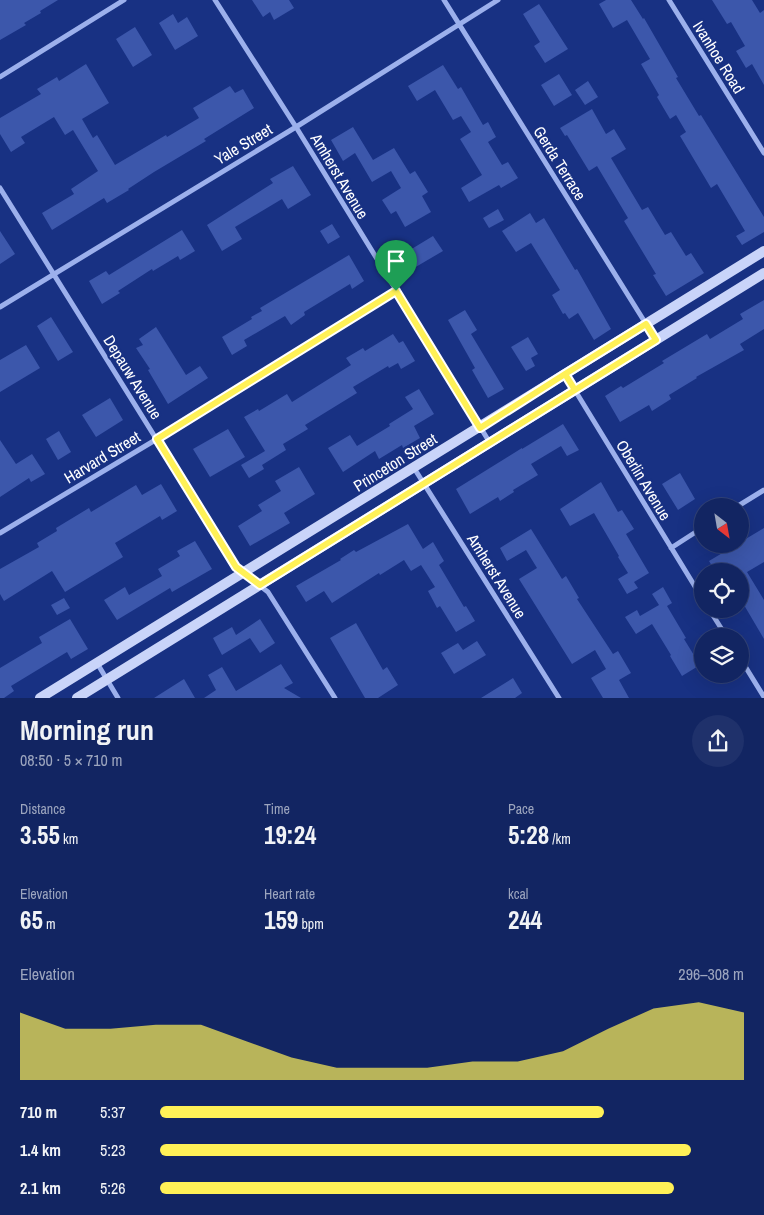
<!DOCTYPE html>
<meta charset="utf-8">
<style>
:root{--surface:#122562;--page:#1f316b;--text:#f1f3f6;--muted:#9ca5be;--line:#314277;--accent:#fff157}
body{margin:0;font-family:"Archivo Narrow",sans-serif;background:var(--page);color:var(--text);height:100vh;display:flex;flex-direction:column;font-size:19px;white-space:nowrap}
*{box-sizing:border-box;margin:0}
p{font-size:16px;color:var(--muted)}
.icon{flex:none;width:28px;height:28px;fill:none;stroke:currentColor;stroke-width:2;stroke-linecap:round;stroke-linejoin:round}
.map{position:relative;height:698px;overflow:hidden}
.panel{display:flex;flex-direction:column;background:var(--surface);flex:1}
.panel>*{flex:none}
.needle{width:32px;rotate:149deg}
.tools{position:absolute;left:694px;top:498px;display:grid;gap:10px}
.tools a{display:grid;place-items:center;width:55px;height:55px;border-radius:50%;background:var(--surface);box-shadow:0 5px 20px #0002,0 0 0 1px var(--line);font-size:25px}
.pin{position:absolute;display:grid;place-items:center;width:42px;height:42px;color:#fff;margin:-51px -21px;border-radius:50% 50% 50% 0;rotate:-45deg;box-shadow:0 0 5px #0007}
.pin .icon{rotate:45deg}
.round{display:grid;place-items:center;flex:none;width:52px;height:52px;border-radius:26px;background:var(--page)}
.overview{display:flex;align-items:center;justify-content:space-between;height:85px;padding:0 20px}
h1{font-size:28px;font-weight:700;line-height:38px}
.stats{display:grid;grid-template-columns:repeat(3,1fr);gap:8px;height:85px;padding:5px 20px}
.stats div{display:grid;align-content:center}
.stats b{font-size:25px;font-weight:700}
.stats small{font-size:14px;font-weight:400}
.stats p{font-size:14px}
.chart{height:140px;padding:10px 20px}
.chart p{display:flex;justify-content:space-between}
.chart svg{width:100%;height:90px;margin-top:5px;fill:var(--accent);opacity:.7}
ul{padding:0 20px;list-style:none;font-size:16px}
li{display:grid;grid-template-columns:80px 60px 1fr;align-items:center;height:38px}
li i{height:12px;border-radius:6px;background:var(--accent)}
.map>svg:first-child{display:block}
.building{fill:#3c57ab}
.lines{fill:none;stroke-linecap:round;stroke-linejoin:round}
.street{stroke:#9cb0ec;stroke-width:5}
.secondary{stroke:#c9d4f9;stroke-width:10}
.route-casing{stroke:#fff;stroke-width:10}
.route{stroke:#fff157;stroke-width:6}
.labels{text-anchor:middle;stroke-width:4.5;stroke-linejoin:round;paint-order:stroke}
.street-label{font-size:16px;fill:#fff;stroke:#183183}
</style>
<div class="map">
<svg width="764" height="698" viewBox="0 0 764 698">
<rect width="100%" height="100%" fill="#183183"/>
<path class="building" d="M0,0H58L40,11L41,13L24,23L26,25L0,40Z
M252,0H289L294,8L274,20L270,12L263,17Z
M606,0H631L643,19L644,18L678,77L676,78L699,116L701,115L764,217V232L742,245L736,236L745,231L717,184L711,188L680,136L686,132L676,115L670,119L657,97L659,95L641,64L650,59L627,20L613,28L599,4Z
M712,0H752L760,13L764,10V85L752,64L746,68L736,51L745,46L731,22L727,24Z
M539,4L568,49L545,63L534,46L540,42L523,14Z
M173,14L178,23L187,17L198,36L175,50L159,23Z
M135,27L152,55L133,67L116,39Z
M86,64L109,103L82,119L93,138L97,135L115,165L166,135L167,137L199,118L193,108L230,86L235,93L243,89L254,108L204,139L206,141L154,172L128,189L129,190L107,203L104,198L52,230L42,213L74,194L71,189L98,171L73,130L65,135L54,117L21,137L25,143L11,152L0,134V118L41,94L37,89L57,77L59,81Z
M443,65L458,89L461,87L483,125L488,122L496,137L488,142L502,165L508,162L518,178L501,188L499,185L469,202L461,188L482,175L460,139L471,132L461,116L453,120L435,90L417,101L408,86Z
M559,74L572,95L554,106L541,85Z
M588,81L598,97L585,105L575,90Z
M592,109L606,134L614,129L626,149L611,158L642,210L648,207L665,235L671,232L686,256L691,253L704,273L666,296L653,275L656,274L624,221L628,218L597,166L589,171L567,135L565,136L560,128Z
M353,127L373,160L394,148L410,174L415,171L428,192L422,196L431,212L405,227L396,211L391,214L382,200L401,188L391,171L372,182L355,153L343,161L331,140Z
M293,166L311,195L288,209L282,199L235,227L242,239L222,251L207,225L273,183L270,179Z
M498,209L504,220L489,228L483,218Z
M530,213L536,223L544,218L575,270L577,269L611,329L594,340L578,313L569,319L565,313L563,314L552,295L560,290L531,243L516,252L502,231Z
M332,224L340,237L328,244L320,231Z
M182,230L195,251L180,260L178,256L153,271L152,269L118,291L120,293L102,304L89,281L106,271L109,275Z
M0,231L15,254L0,264Z
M433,236L443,251L414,268L405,253Z
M349,255L364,281L352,289L350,284L304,312L305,315L291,325L285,316L244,340L247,346L232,355L222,337L252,319L251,317L262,311L260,308Z
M764,300V329L740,344L744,350L696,377L697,378L669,395L671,399L652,411L649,405L620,422L605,396L621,386L623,388L664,363L662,361L707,334L710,339L743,319L740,314Z
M465,310L477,330L471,334L504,389L488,398L472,370L475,368L448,320Z
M51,317L73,352L58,361L37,326Z
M156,327L186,375L200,366L208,378L168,404L148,370L150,369L136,348L143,345L139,339Z
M393,334L399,343L403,341L415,361L401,369L398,363L389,368L388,366L353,387L357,393L305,425L308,429L283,444L286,450L262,465L264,469L249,478L241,465L265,451L244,417L258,409L259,411L287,394L292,402L351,365L346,358L363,348L365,351Z
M528,337L538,354L531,358L535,366L526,371L511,347Z
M26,345L40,368L0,392V360Z
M419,389L434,414L414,426L420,438L403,448L402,445L379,459L375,451L343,472L328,448L350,435L357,446L390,426L389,424L413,409L405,397Z
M110,398L123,420L96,437L82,415Z
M563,424L579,450L567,456L561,446L531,464L538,475L513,490L514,492L500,501L498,497L470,514L456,489L522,448V449Z
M228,429L245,457L210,477L193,449Z
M59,431L71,452L58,460L46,439Z
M0,440L16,464L32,454L45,474L31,482L29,478L0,497Z
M299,467L315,494L284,513L290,523L250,546L238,526L262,511L258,505L281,491L275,481Z
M680,473L695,499L678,510L662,484Z
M601,482L618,512L622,510L634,529L626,534L649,573L634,582L638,588L627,594L618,579L628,573L618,557L619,556L594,513L570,526L560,509Z
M161,484L177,511L162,520L160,516L115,543L123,557L65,592L52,571L4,601L0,594V569L39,547L37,543L57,531L56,528L89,508L91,512L136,485L142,495Z
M408,524L423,549L433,542L444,561L439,565L464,607L466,606L475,621L456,632L440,606L437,608L428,591L435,587L421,565L411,571L404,560L380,575L379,573L332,603L324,591L306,602L296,586L341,560L340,559L354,550L356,552Z
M764,528V562L747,572L764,600V639L744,605L740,607V571H715L709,561Z
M531,529L562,579L566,576L579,598L577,599L613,654L618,651L631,673L619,680L629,698H603L591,678L606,669L595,650L572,664L519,579L537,568L526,550L507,561L500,548Z
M195,541L212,569L172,592L170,588L117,620L104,600L125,587L129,595L162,576L158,569L180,556L177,551Z
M663,587L672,603L667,606L686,638L684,639L700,665L682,676L670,656L671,655L652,624L636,634L625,617L637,610L640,616L659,605L652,594Z
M64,598L70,608L57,615L51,605Z
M70,619L88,649L71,659L67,652L11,686L14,691L4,698H0V668L42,643L39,637Z
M260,619L275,643L260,653L250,638L222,655L213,638L232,627L236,635Z
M356,623L383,670L387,667L398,685L378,698H365L330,638Z
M477,641L486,655L454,674L441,653L458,643L463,650Z
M281,664L293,683L284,688L301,698H204L216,690L208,675L222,667L236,691Z
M513,678L522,693L515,698H481Z
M184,679L195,698H154Z"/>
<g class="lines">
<path class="street" d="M215,0L296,127L490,443
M444,0L656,340
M669,0L764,153
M0,77L124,0
M0,188L236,567L268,592L335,698
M0,307L296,127L498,0
M565,374L702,598
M414,468L559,698
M738,506L764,490
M0,533L157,439L396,291
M671,548L702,528
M709,609L726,636
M740,658L764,697
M97,663L118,698"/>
<path class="secondary" d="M40,698L764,251
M77,698L764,273"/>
</g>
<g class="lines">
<defs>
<path id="route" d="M396,291L157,439L236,567L260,585L575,390L565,374L646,324L656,340L575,390L565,374L480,428L396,291"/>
</defs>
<use href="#route" class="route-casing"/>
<use href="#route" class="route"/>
</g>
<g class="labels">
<g class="street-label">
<text transform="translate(719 57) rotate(58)" y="6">Ivanhoe Road</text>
<text transform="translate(243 144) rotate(-31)" y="6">Yale Street</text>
<text transform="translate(560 163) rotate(58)" y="6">Gerda Terrace</text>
<text transform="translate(340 176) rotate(59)" y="6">Amherst Avenue</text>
<text transform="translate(133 377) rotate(58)" y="6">Depauw Avenue</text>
<text transform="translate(102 457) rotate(-31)" y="6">Harvard Street</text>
<text transform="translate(395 462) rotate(-32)" y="6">Princeton Street</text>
<text transform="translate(644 480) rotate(59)" y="6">Oberlin Avenue</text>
<text transform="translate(497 576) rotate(58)" y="6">Amherst Avenue</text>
</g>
</g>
</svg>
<div class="tools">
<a><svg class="needle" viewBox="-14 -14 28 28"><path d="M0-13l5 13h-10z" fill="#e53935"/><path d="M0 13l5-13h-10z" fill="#9ca5be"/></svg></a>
<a><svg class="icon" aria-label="locate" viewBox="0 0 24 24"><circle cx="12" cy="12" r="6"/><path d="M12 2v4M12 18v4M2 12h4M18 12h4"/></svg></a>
<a><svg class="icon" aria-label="layers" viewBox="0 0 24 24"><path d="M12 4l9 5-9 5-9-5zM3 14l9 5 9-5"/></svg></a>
</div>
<div class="pin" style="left:396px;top:291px;background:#1e9e55"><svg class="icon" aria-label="arrive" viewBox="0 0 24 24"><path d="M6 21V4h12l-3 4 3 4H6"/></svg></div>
</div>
<section class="panel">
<div class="overview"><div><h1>Morning run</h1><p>08:50 · 5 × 710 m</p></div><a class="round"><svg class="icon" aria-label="share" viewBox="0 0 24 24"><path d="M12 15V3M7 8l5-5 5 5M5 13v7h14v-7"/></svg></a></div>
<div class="stats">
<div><p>Distance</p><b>3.55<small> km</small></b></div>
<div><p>Time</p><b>19:24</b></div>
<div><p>Pace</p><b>5:28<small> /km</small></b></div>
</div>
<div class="stats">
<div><p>Elevation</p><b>65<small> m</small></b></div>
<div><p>Heart rate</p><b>159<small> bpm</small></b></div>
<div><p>kcal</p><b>244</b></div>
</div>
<div class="chart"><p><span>Elevation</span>296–308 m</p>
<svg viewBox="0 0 160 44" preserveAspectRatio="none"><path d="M0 44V11L10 19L20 19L30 17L40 17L50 25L60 33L70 38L80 38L90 38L100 35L110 35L120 30L130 19L140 9L150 6L160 11V44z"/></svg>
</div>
<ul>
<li><b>710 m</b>5:37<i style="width:76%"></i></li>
<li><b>1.4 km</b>5:23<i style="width:91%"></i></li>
<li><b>2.1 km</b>5:26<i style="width:88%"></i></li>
</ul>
</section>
